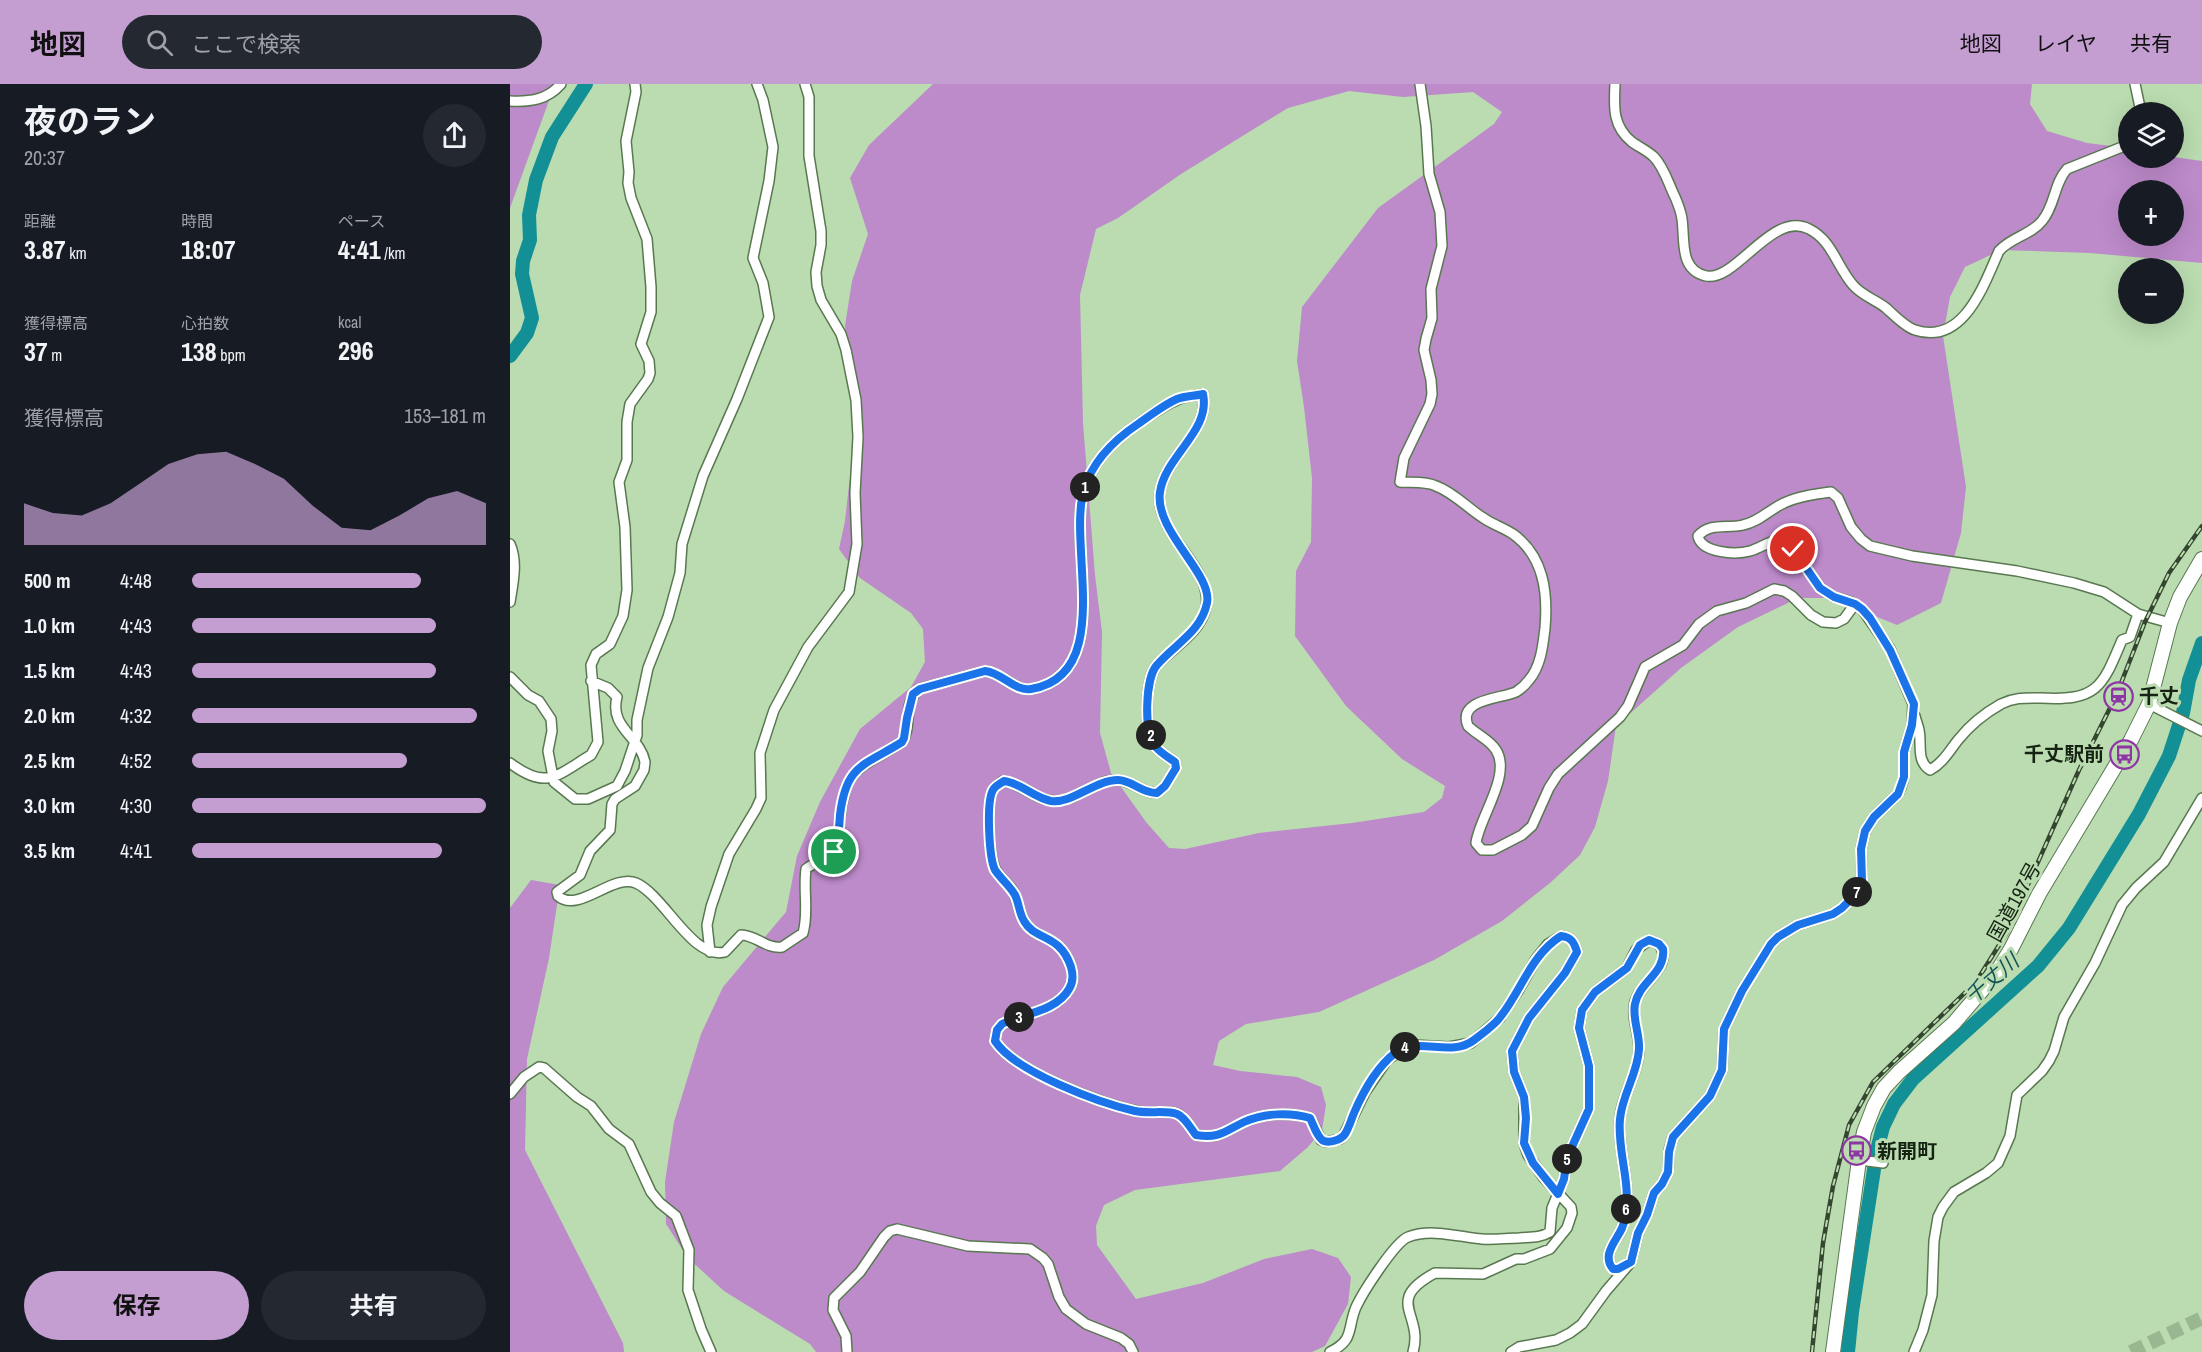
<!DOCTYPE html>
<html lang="ja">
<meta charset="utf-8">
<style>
:root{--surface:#171b24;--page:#242831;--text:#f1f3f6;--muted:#9ea1a6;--accent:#c49ed1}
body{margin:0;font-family:"Archivo Narrow","Noto Sans JP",sans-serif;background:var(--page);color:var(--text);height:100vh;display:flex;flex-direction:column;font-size:22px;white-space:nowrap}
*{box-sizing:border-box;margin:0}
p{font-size:20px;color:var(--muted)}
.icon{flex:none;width:33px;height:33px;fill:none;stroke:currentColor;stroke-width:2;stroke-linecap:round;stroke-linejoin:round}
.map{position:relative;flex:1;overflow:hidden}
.drawer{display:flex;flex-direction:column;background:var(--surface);width:510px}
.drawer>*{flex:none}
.tools{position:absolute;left:1608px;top:18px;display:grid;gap:12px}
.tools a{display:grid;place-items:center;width:66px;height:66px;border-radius:50%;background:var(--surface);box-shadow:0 6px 24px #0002;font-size:30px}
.pin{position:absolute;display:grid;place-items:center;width:51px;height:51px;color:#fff;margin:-26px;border:3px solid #fff;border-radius:50%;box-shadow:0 2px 6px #0007}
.km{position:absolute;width:30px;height:30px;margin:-15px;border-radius:50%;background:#222;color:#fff;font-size:16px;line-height:30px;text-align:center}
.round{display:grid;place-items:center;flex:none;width:63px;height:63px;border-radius:32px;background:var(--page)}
.headline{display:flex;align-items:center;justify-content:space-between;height:102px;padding:0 24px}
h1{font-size:33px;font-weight:700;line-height:45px}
.figures{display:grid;grid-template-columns:repeat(3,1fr);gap:9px;height:102px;padding:6px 24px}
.figures div{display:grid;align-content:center}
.figures b{font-size:26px;font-weight:700}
.figures small{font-size:16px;font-weight:400}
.figures p{font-size:16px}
.chart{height:168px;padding:12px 24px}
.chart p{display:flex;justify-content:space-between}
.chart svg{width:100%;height:108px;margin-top:6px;fill:var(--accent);opacity:.7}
.button{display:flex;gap:12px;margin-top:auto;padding:12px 24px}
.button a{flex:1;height:69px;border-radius:36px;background:var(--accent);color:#111;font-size:24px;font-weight:700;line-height:69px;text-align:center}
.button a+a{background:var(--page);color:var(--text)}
ul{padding:0 24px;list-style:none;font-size:20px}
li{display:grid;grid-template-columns:96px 72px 1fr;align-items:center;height:45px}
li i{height:15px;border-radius:8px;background:var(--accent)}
header{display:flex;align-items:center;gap:36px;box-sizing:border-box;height:84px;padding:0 30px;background:var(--accent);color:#111}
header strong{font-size:28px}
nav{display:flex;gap:33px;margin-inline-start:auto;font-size:21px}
.search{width:420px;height:54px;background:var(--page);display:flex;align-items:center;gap:15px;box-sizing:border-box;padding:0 21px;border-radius:33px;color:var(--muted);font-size:22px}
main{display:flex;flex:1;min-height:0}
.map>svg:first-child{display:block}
.green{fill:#bd8aca;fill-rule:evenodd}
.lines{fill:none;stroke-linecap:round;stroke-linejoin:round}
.river{stroke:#129095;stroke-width:14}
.highway-tunnel{stroke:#99b791;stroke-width:14;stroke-dasharray:14 7;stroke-linecap:butt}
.minor-casing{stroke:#597851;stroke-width:12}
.highway-casing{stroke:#597851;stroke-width:16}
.minor{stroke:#fff;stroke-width:9}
.highway{stroke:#fff;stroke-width:14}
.rail-casing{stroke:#354630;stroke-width:4.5}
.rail{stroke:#badcb0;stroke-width:2;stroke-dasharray:7;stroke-linecap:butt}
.route-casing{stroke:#fff;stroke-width:12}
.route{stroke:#1a73e8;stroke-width:8}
.labels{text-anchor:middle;stroke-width:6;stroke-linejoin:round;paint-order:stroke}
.poi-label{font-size:20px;font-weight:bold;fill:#162313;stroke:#badcb0;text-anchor:start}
.street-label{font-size:20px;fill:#162313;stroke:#badcb0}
.water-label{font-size:21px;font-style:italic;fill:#135255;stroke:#badcb0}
</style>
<header>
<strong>地図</strong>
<div class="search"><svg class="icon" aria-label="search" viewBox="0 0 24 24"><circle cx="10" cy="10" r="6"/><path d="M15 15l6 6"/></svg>ここで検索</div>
<nav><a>地図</a><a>レイヤ</a><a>共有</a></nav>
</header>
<main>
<section class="drawer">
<div class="headline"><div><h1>夜のラン</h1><p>20:37</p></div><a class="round"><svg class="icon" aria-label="share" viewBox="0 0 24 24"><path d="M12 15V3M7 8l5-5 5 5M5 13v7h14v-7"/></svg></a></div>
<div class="figures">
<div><p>距離</p><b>3.87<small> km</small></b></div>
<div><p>時間</p><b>18:07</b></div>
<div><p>ペース</p><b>4:41<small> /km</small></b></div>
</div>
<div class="figures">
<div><p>獲得標高</p><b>37<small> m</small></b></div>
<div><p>心拍数</p><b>138<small> bpm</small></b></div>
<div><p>kcal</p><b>296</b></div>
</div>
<div class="chart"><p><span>獲得標高</span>153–181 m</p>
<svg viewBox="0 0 160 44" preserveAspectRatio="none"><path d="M0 44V27L10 31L20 32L30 27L40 19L50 11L60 7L70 6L80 11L90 17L100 28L110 37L120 38L130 32L140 25L150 22L160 27V44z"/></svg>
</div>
<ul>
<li><b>500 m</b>4:48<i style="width:78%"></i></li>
<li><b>1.0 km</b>4:43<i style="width:83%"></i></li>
<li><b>1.5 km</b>4:43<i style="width:83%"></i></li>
<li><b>2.0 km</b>4:32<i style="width:97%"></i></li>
<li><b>2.5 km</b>4:52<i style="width:73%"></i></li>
<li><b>3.0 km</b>4:30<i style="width:100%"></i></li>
<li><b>3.5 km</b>4:41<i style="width:85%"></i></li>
</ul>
<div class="button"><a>保存</a><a>共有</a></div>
</section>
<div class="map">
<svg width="1692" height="1268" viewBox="0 0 1692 1268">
<rect width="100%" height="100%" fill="#badcb0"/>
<path class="green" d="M0,0H45L0,124Z
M423,0H1522L1520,20L1537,47L1577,59L1618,64V74L1664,73L1692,77V179L1580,169L1491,166L1455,183L1440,213L1433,252L1456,403L1451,449L1431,519L1387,541L1320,514H1288L1228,543L1171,584L1106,642L1098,697L1085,743L1070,771L1040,799L992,837L924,876L809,928L736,940L709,957L703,981L730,987L787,993L811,1003L816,1021L812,1046L798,1063L770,1087L625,1106L594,1121L586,1142L587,1161L626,1215L693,1199L754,1175L802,1165L828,1174L841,1193L838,1220L815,1262L802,1268H306L300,1260L214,1207L178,1174L156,1140L155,1098L164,1038L191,950L213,903L276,828L287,772L310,718L350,645L401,603L415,578L413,545L401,529L350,494L329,465L335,437L346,338L335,242L342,197L358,150L340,94L359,61ZM839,7L893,13L963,8L992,28L984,40L868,124L792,223L787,277L794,323L802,394L801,458L786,487L785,552L836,622L892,675L935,702L932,714L914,728L842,739L749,749L675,765L659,764L636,738L601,689L590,649L592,548L585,491L573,339L570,211L586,145L608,134L671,90L778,24ZM1618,106H1664V152H1618Z
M21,796L50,801L39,874L17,975L15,1066L113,1259L114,1268H0V824Z"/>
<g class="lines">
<path class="river" d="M0,272L17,249L22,234L12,190L13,177L20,156L19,131L26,96L42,53L76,0
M1338,1268L1342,1228L1367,1066L1373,1043L1384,1020L1403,995L1528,882L1559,844L1629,730L1659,672L1673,629L1679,596L1692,559"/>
<path class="highway-tunnel" d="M1621,1268L1692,1234"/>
<defs>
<path id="minor" d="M910,0L916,42L919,90L930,128L932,162L921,205L922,234L916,255L914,266L921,296L922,310L920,320L894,374L890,398C902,399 915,397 926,402C945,409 958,425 975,435C984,441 994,444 1003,450C1034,472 1038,509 1035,544C1033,561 1031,582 1019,596C1016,600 1011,605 1006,608C990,615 947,615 958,642C967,651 979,655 986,666C1002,691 969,734 966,759L972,766H983L1012,751L1022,742L1039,704L1048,690L1110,633L1118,622L1135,583L1173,561L1189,540L1207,527L1236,519L1264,505L1274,507L1282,512L1301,531L1313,538L1326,539L1334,535L1345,520
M1105,0C1104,22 1102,42 1122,58C1129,63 1138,67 1144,73C1154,83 1159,101 1165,113C1168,120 1171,127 1172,135C1175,156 1169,186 1196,192C1226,198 1262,126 1299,145C1322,156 1327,183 1343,201C1351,211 1366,216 1376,224C1384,231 1395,243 1405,246C1454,262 1474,200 1489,167C1501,153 1521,151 1532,137C1545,122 1544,99 1557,85L1612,63L1618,59
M1625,0L1631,28
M0,17C20,18 37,16 51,0
M0,460C8,478 3,499 0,518
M0,593L18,611L29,617L41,635L42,647L38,667L44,698L65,715H78L107,702L115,687L127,651V636L138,584L158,533L170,489L172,460L193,392L227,315L259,233L253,199L243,174L259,97L263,63L253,16L247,0
M81,597L98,604L107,613C99,644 130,652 135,678L134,686L125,702L105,715L102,720L100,746L80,767L70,791L47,808L48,812C68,830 103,789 126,799C155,812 182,876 215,868L231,851C246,851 256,865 272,863L293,849C299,828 293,807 296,785C304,778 317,776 324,768C329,761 328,749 329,741C335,681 347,687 392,658C403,642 392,619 409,605L475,587C491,588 505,608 521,605C606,591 557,461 574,406C582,378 604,356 628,340C640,332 653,321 667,316C675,312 685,312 693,310C701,347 655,372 650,408C644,450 704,485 696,523C690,550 663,563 647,581C635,594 634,647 644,661C649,668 658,673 665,678L666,684L655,702L647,709C631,709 622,696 607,696C585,696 568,716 546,717C527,718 512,699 493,697C490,700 485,702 483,706C476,718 479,769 484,782C487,792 497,798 503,807C508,817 509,828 514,837C525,857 550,849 561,883C563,890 563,899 559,905C547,927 512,930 492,940L487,946L485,957C504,987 591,1020 627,1027C638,1030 658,1026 668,1030C675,1034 681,1044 686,1051C709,1055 715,1047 734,1038C754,1029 780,1028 800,1034L811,1056L816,1058L830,1055L834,1051L855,1008L877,976L894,964L904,961L939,963L961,959L990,934L1008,907L1026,875L1038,860L1051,852C1061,853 1064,858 1067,868L1055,889L1019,934L1002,967L1004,988L1014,1013V1059L1018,1071L1034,1094L1061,1123L1062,1129L1057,1144L1040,1165L1014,1175H1006L973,1190L925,1189C873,1217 914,1230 903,1268
M1639,620L1692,647
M1405,632C1406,637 1408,641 1409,646C1412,661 1406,677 1420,686C1433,679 1440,666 1448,656C1460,641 1475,629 1491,620C1505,613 1516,614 1531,614C1587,617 1592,604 1612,556L1620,553L1628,530
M0,679C37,707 47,691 81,671L88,658L81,581L86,570L100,560L113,532L117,506L115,443L109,398L117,376V338L120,320L138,295L140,289L139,277L131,260L141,228V203L137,155L121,114L118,99L119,88L116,57L126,8L125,0
M200,868L197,841L201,823L219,770L246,725L251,714L250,669L264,626L298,563L339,508L347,460L345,409L348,353L346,316L336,266L331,250L311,216L307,202L306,188L311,161V147L299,72V13L295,0
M0,1010L14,993L29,983L34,984L67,1013L81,1022L99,1045L119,1060L141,1108L150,1119L166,1132L179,1166L178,1206L191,1245L201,1268
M1349,1076L1373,1079
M337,1268L336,1252L323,1226L324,1214L350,1188L374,1153L380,1147L387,1145L458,1162L520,1165L533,1174L538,1180L549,1213L556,1225L576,1240L611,1254L619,1260L623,1268
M820,1268C845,1256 837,1244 846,1223C853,1208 885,1158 898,1153C921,1144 949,1153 972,1155C984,1156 997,1154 1009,1154C1021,1153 1030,1154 1040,1148L1042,1124L1054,1095L1057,1074L1079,1025V982L1069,944L1072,926L1085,908L1117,884L1126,866L1139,856L1149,860C1165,882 1130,898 1125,918C1121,933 1129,949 1129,964C1129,988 1112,1010 1110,1034C1107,1065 1120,1095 1116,1126C1116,1131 1114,1138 1112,1144C1107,1157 1091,1170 1103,1185H1109L1119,1180
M1001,1268L1009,1263L1046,1256L1060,1249L1072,1240L1096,1207L1121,1178L1128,1149L1137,1131L1144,1109L1152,1100L1158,1088L1159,1067L1163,1053L1200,1012L1212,986L1214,945L1232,907L1261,860L1268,853L1288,841L1323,830L1332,824L1345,811L1352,797L1351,765L1355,747L1364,733L1388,710L1391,703L1394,693V668L1402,641L1403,620L1380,565L1352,525L1341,518L1324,513L1310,504L1283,465L1278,460L1268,456C1258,458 1250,464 1240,467C1226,471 1191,469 1188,452C1200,438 1217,445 1233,441C1249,438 1260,425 1274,419C1289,412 1306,410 1321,408L1328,414L1341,443L1351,455L1360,462L1402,472L1507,487L1564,499L1594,508L1628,530L1660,539
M1404,1268L1413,1246L1422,1211L1424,1157L1428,1133L1433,1123L1444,1108L1476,1089L1488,1079L1500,1052L1507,1011L1532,987L1539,977L1544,967L1554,933L1585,879L1612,821L1626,804L1654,778L1692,714"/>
<path id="highway" d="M1323,1268L1349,1076L1354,1048L1364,1022L1374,1004L1389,988L1444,939L1485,891L1501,865L1529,810L1621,656L1639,620L1660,539L1670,513L1692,475"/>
</defs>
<use href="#minor" class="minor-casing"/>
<use href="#highway" class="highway-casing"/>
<use href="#minor" class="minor"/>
<use href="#highway" class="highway"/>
<defs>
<path id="rail" d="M1302,1268L1313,1159L1323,1102L1339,1041L1363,998L1466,898L1496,850L1569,686L1606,612L1635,538L1659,489L1692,442"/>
</defs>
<use href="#rail" class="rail-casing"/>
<use href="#rail" class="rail"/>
</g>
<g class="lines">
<defs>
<path id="route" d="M324,768C329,756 329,744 330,731C336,680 354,682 392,658L394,654L397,634L403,610L410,605L475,587C491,588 505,608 521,605C606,591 557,461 574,406C582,378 604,356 628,340C640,332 653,321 667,315C675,312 685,312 693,310C701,347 655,372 650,408C644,447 703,490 697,519C691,548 665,560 647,581C635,594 634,647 644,661C649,668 658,673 665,678L666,684L655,702L647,709C631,709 622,696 608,696C585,696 562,720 541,717C524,714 511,699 494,697C490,700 485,702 483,706C476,718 479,774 485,786C491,795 500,802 505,811C509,819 509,829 514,837C525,857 550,849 561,883C563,890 563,899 559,905C547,927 512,930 492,940L487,946L485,957C505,988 590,1019 625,1027C638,1030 657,1026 667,1030C675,1033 681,1045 686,1051C709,1055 715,1047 734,1038C754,1029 780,1028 800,1034C803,1040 808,1055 814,1057C820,1059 831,1056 835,1050C839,1044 841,1036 844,1029C853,1008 866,984 885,969C908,952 941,974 964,956C973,949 985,941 991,932C1012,905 1021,871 1051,852C1061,853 1064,858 1067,868L1055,889L1019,934L1002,967L1004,988L1014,1013L1016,1034L1014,1059L1023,1079L1048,1110L1054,1095L1057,1074L1079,1025V982L1069,944L1072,926L1085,908L1117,884L1130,861L1139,856L1149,860L1153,865C1156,889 1129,898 1125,920C1122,935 1130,950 1129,965C1128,989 1112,1011 1110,1035C1107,1065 1120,1095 1116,1126C1116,1131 1114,1139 1112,1144C1107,1156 1091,1171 1103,1185H1108L1121,1178L1128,1149L1137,1131L1144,1109L1152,1100L1158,1088L1159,1068L1163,1053L1200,1012L1212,986L1214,945L1232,907L1261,860L1268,853L1288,841L1323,830L1332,824L1345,811L1352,797L1351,765L1355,747L1364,733L1388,710L1394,693V668L1402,641L1404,620L1380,566L1360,534L1352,525L1345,520L1324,513L1310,504L1283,465"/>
</defs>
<use href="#route" class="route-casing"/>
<use href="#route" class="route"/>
</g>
<defs>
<symbol id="station-ring" viewBox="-11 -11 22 22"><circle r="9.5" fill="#badcb0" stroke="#8e37a4" stroke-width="1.5"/><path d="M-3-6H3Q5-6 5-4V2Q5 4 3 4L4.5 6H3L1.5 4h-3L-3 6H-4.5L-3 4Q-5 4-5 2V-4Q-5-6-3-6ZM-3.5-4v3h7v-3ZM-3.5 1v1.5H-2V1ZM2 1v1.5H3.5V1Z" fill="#8e37a4"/></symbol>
<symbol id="bus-ring" viewBox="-11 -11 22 22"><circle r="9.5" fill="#badcb0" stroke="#8e37a4" stroke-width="1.5"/><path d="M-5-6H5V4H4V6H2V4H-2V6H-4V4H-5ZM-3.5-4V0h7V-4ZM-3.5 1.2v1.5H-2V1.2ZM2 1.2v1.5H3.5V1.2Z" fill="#8e37a4"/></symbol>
</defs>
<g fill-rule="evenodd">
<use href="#station-ring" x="1592" y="596" width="33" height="33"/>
<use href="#bus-ring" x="1598" y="654" width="33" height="33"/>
<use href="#bus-ring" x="1330" y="1050" width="33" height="33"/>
</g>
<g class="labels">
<g class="poi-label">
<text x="1629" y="619">千丈</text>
<text x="1594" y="677" text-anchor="end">千丈駅前</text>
<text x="1367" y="1074">新開町</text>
</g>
<g class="street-label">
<text transform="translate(1504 818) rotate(-61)" y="7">国道197号</text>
</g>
<g class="water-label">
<text transform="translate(1482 895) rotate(-41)" y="7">千丈川</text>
</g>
</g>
</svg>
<div class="tools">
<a><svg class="icon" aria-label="layers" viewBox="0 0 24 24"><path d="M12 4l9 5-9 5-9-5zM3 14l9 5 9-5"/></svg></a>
<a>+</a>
<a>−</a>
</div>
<div class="pin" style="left:324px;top:768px;background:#1e9e55"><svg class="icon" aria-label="arrive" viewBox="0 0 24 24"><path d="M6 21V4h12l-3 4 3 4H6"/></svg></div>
<div class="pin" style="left:1283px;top:465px;background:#d93025"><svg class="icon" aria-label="check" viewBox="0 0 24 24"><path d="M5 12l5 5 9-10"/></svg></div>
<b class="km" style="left:575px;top:403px">1</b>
<b class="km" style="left:641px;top:651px">2</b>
<b class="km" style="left:509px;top:933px">3</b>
<b class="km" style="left:895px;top:963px">4</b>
<b class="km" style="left:1057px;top:1075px">5</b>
<b class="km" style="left:1116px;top:1125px">6</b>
<b class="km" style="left:1347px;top:808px">7</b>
</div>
</main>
